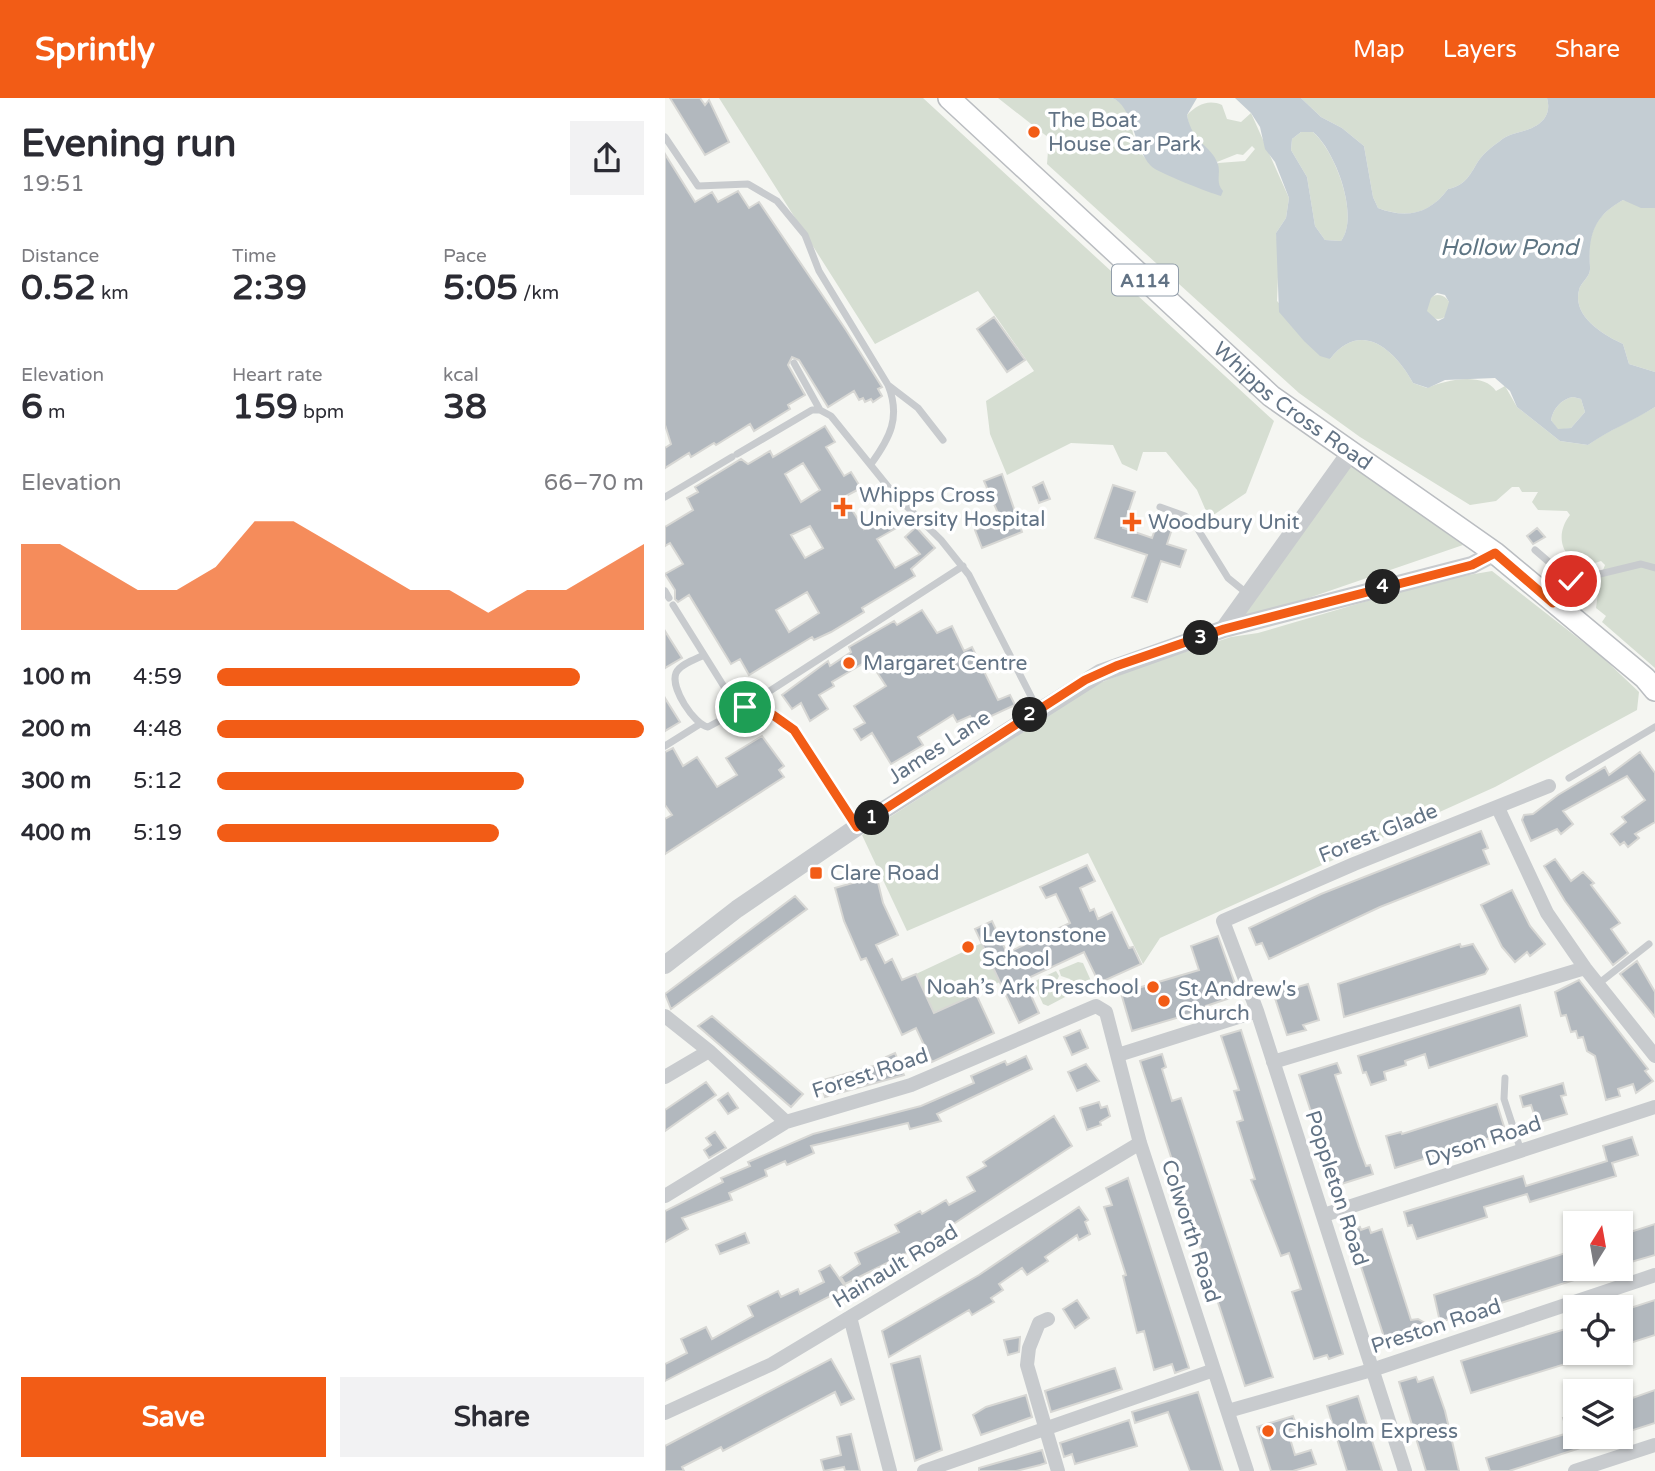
<!DOCTYPE html>
<meta charset="utf-8">
<style>
:root{--surface:#fff;--page:#f2f2f3;--text:#2b2b33;--muted:#7c7c81;--accent:#f25c16}
body{margin:0;font-family:"Varela Round",sans-serif;background:var(--page);color:var(--text);height:100vh;display:flex;flex-direction:column;font-size:26px;white-space:nowrap}
*{box-sizing:border-box;margin:0}
p{font-size:23px;color:var(--muted)}
.icon{flex:none;width:38px;height:38px;fill:none;stroke:currentColor;stroke-width:2;stroke-linecap:round;stroke-linejoin:round}
.map{position:relative;flex:1;overflow:hidden}
.side{display:flex;flex-direction:column;background:var(--surface);width:665px}
.side>*{flex:none}
.needle{width:46px;rotate:11deg}
.fabs{position:absolute;left:898px;top:1113px;display:grid;gap:14px}
.fabs a{display:grid;place-items:center;width:70px;height:70px;border-radius:0px;background:var(--surface);box-shadow:0 2px 5px #0004;font-size:35px}
.pin{position:absolute;display:grid;place-items:center;width:60px;height:60px;color:#fff;margin:-30px;border:4px solid #fff;border-radius:50%;box-shadow:0 2px 7px #0007}
.km{position:absolute;width:35px;height:35px;margin:-18px;border-radius:50%;background:#222;color:#fff;font-size:19px;line-height:35px;text-align:center}
.round{display:grid;place-items:center;flex:none;width:74px;height:74px;border-radius:0px;background:var(--page)}
.summary{display:flex;align-items:center;justify-content:space-between;height:119px;padding:0 21px}
h1{font-size:38px;font-weight:800;line-height:52px}
.metrics{display:grid;grid-template-columns:repeat(3,1fr);gap:10px;height:119px;padding:7px 21px}
.metrics div{display:grid;align-content:center}
.metrics b{font-size:35px;font-weight:800}
.metrics small{font-size:19px;font-weight:400}
.metrics p{font-size:19px}
.chart{height:196px;padding:14px 21px}
.chart p{display:flex;justify-content:space-between}
.chart svg{width:100%;height:126px;margin-top:7px;fill:var(--accent);opacity:.7}
.primary-button{display:flex;gap:14px;margin-top:auto;padding:14px 21px}
.primary-button a{flex:1;height:80px;border-radius:0px;background:var(--accent);color:#fff;font-size:28px;font-weight:800;line-height:80px;text-align:center}
.primary-button a+a{background:var(--page);color:var(--text)}
ul{padding:0 21px;list-style:none;font-size:23px}
li{display:grid;grid-template-columns:112px 84px 1fr;align-items:center;height:52px}
li i{height:18px;border-radius:9px;background:var(--accent)}
header{display:flex;align-items:center;gap:42px;box-sizing:border-box;height:98px;padding:0 35px;background:var(--accent);color:#fff}
header strong{font-size:33px}
nav{display:flex;gap:38px;margin-inline-start:auto;font-size:24px}
main{display:flex;flex:1;min-height:0}
.map>svg:first-child{display:block}
.green{fill:#d6ded2}
.water{fill:#c4cdd3;fill-rule:evenodd}
.building{fill:#b2b8be;stroke:#d7d7d4;stroke-width:2;fill-rule:evenodd}
.lines{fill:none;stroke-linecap:round;stroke-linejoin:round}
.primary-casing{stroke:#babdc1;stroke-width:24}
.service{stroke:#c8cbce;stroke-width:7}
.minor{stroke:#c8cbce;stroke-width:14}
.tertiary{stroke:#c8cbce;stroke-width:18}
.primary{stroke:#fff;stroke-width:21}
.route-casing{stroke:#fff;stroke-width:14}
.route{stroke:#f25c16;stroke-width:9}
.poi-dot{fill:#f25c16;stroke:#fff;stroke-width:2.5}
.labels{text-anchor:middle;stroke-width:7;stroke-linejoin:round;paint-order:stroke}
.shield{fill:#fff;stroke:#919daa;stroke-width:2}
.shield-label{font-size:19px;font-weight:bold;fill:#627385}
.poi-label{font-size:21px;fill:#627385;stroke:#fff;text-anchor:start}
.street-label{font-size:21px;fill:#627385;stroke:#fff}
.water-label{font-size:23px;font-style:italic;fill:#5e7583;stroke:#fff}
</style>
<header>
<strong>Sprintly</strong>
<nav><a>Map</a><a>Layers</a><a>Share</a></nav>
</header>
<main>
<section class="side">
<div class="summary"><div><h1>Evening run</h1><p>19:51</p></div><a class="round"><svg class="icon" aria-label="share" viewBox="0 0 24 24"><path d="M12 15V3M7 8l5-5 5 5M5 13v7h14v-7"/></svg></a></div>
<div class="metrics">
<div><p>Distance</p><b>0.52<small> km</small></b></div>
<div><p>Time</p><b>2:39</b></div>
<div><p>Pace</p><b>5:05<small> /km</small></b></div>
</div>
<div class="metrics">
<div><p>Elevation</p><b>6<small> m</small></b></div>
<div><p>Heart rate</p><b>159<small> bpm</small></b></div>
<div><p>kcal</p><b>38</b></div>
</div>
<div class="chart"><p><span>Elevation</span>66–70 m</p>
<svg viewBox="0 0 160 44" preserveAspectRatio="none"><path d="M0 44V14L10 14L20 22L30 30L40 30L50 22L60 6L70 6L80 14L90 22L100 30L110 30L120 38L130 30L140 30L150 22L160 14V44z"/></svg>
</div>
<ul>
<li><b>100 m</b>4:59<i style="width:85%"></i></li>
<li><b>200 m</b>4:48<i style="width:100%"></i></li>
<li><b>300 m</b>5:12<i style="width:72%"></i></li>
<li><b>400 m</b>5:19<i style="width:66%"></i></li>
</ul>
<div class="primary-button"><a>Save</a><a>Share</a></div>
</section>
<div class="map">
<svg width="990" height="1373" viewBox="0 0 990 1373">
<rect width="100%" height="100%" fill="#f5f6f2"/>
<path class="green" d="M54,0H258L609,323L581,395L544,420L532,392L501,354H478L472,373L457,366L448,347L406,345L342,377L325,336L321,303L369,273L313,193L210,246Z
M333,0H447C469,8 464,35 474,52C488,75 523,82 545,94L553,87V65L580,63L590,51L587,48L578,57L572,56L552,64L525,33L522,17C532,7 543,1 557,7L562,21L576,24L586,15L624,100L621,120L611,135L614,155L612,203L665,261C696,221 730,252 748,285L762,290C780,282 818,273 831,293L840,288L852,309L895,343L923,347C944,332 968,322 990,309V570L937,524L941,518L931,510L935,480L940,467L936,463C903,475 885,442 905,417L902,413L873,412L867,404L873,394H857L854,389H847L831,403L805,407L695,339L634,295L382,66L384,40Z
M636,0H882C884,8 884,14 879,21C866,36 847,32 835,43C828,48 819,55 814,62C805,76 802,87 783,91C765,116 742,121 713,110L708,99L699,48L677,30L656,19Z
M636,34H648C670,53 695,118 676,143L660,142L650,128L642,79L626,52L627,41Z
M958,102L990,110V274L964,266L958,246C939,237 907,219 914,192C916,183 926,179 925,169C922,137 929,118 958,102Z
M761 209a12 12 0 1 1 24 0a12 12 0 1 1-24 0Z
M908,299L916,301L920,314L906,330L893,332L886,322C888,311 896,301 908,299Z
M683,364L798,447L585,520L577,518Z
M827,473L936,558L974,594L972,612L830,689L495,840L478,866L423,755L242,833L197,737L432,586L480,567L566,539L593,535L774,482Z
M317,845L335,884L269,915L251,876Z
M413,864L418,865L427,885L425,890L404,898L402,892L405,881L396,878L394,872Z
M391,873L394,878L390,887L400,892L402,898L383,908L378,906L369,886L372,882Z"/>
<path class="water" d="M447,0H532L522,17C527,45 546,47 553,66C556,76 550,84 558,93L556,98C545,95 491,74 486,68C468,49 468,7 447,0Z
M570,0H636L656,19L677,30L699,48L708,99L713,110C741,121 765,116 783,91C802,87 805,76 814,62C819,55 828,48 835,43C847,32 866,36 879,21C884,14 884,8 882,0H990V110H976L958,102C929,118 923,137 925,169C926,179 916,183 914,192C907,219 939,237 958,246L964,266L990,274V309C968,323 944,332 923,347L895,343L852,309L845,293L830,280L780,282L763,290L748,285C730,252 696,221 665,261L655,258L639,243L614,214L611,135L621,120L624,100L610,64L600,51L595,29L586,15ZM636,34H648C670,52 695,118 676,143L660,142L650,128L642,79L626,52L627,41ZM772,195L780,197L784,204L779,220L773,223L762,213L766,200ZM908,299L916,301L920,314L906,330L893,331L886,322C888,311 896,301 908,299Z"/>
<path class="building" d="M5,0H35L40,7L44,2L64,44L40,57Z
M0,56L30,104L47,94L53,104L73,93L84,110L94,104L181,232L217,289L213,291L217,298L208,304L206,301L200,304L198,300L194,302L189,293L163,309L134,262L127,259L123,267L140,297L123,307L125,311L89,333L85,326L51,347L49,345L26,359L24,355L0,370V350L6,346L0,327Z
M329,219L360,262L342,274L312,231Z
M160,328L170,344L161,349L179,378L186,374L196,390L179,399L199,431L226,414L235,428L212,441L230,470L255,456L240,439L251,429L270,450L246,471L250,478L197,510L199,514L166,534L149,542L147,539L84,577L75,561L66,566L24,497L13,504L10,501V492L0,476L18,466L5,445L0,448V429L28,412L22,400L33,394L30,389L76,361L83,366L105,353L108,359ZM138,365L155,392L136,404L120,376ZM145,428L158,450L140,460L126,437ZM142,494L154,515L124,534L111,512Z
M337,376L357,434L317,450L310,432L336,422L319,383Z
M378,384L385,401L374,405L368,389Z
M448,387L470,394L458,430L487,440L494,420L509,425L502,446L521,452L515,469L496,463L482,504L467,499L482,457L430,440Z
M872,430L880,439L868,446L862,438Z
M257,512L272,535L287,528L299,553L307,549L333,602L345,597L350,607L309,626L305,618L292,624L288,617L253,639L258,647L226,666L207,635L196,642L189,631L200,625L189,608L221,588L204,562L167,584L169,588L154,597L163,611L145,623L136,605L127,611L117,597L163,563L165,568L186,554L184,549L229,523L232,527Z
M0,533L17,560L0,570Z
M0,600L15,624L0,633Z
M97,638L119,668L114,672L119,679L0,756V721L7,717L0,707V654L8,650L18,668L32,659L52,689L72,677L61,660Z
M975,654L990,675V724L970,736L974,740L963,749L959,744L955,747L946,736L961,724L957,719L980,702L962,678L898,713L908,726L896,736L892,731L866,743L857,722L859,717L868,716L893,697L940,669L944,677Z
M816,733L823,750L818,752L824,766L715,809L604,861L597,845L591,847L584,830L656,796Z
M890,761L906,783L918,774L929,785L926,787L955,825L946,831L963,855L948,867L900,803L879,768Z
M422,767L430,783L415,790L425,813L429,811L433,821L447,814L464,850L468,849L476,866L434,885L419,854L359,882L374,915L354,925L310,831L327,823L342,855L405,825L391,796L381,800L375,789Z
M210,772L218,805L233,837L211,847L220,865L227,861L237,882L251,876L269,915L311,896L329,935L267,964L251,930L237,937L201,860L196,862L179,823L170,790L191,784L190,779Z
M847,792L865,828L880,846L865,858L862,854L850,864L837,849L816,807Z
M130,798L142,811L6,911L0,896Z
M553,838L574,897L541,908L542,911L467,933L456,895L534,872L526,848Z
M795,846L796,849L808,846L823,871L820,876L679,919L673,886Z
M972,863L990,894V919L955,876Z
M914,882L983,971L980,973L988,983L971,995L968,986L953,991L955,998L941,1002L930,958L922,953L918,939L913,940L911,933L906,934L901,917L896,918L890,894Z
M624,885L626,891L643,886L654,922L638,927L641,932L622,937L608,894Z
M855,907L862,938L764,970L760,956L740,963L741,967L719,974L721,982L706,987L701,974L698,975L693,958Z
M47,918L138,996L126,1009L33,928Z
M415,932L423,950L407,957L399,939Z
M576,932L678,1256L664,1261L662,1257L649,1261L627,1194L636,1191L624,1155L616,1158L586,1082L590,1081L572,1024L578,1022L569,993L574,992L556,938Z
M230,955L239,977L160,999L155,983L223,964L221,959Z
M497,956L501,969L497,971L507,1003L516,1000L608,1279L580,1288L475,963Z
M361,958L367,971L272,1016L276,1023L245,1031L243,1025L146,1048L149,1055L122,1067L120,1063L100,1072L102,1078L64,1095L67,1102L17,1120L23,1131L0,1144V1113L58,1084L56,1080L85,1068L83,1064L148,1036L256,1008L309,985L306,978L340,963L342,967Z
M672,965L676,975L670,977L694,1049L701,1068L705,1067L708,1076L670,1088L634,977Z
M421,966L434,983L412,993L403,974Z
M41,984L51,997L0,1033V1012Z
M898,985L901,997L896,998L902,1016L872,1025L866,1007L858,1009L855,998Z
M63,995L73,1010L63,1016L53,1002Z
M434,1004L436,1010L442,1008L445,1018L435,1024L436,1027L422,1032L415,1010Z
M832,1006L841,1035L730,1070L721,1038L736,1034L737,1036Z
M389,1018L407,1048L252,1150L180,1186L176,1179L195,1166L190,1155L234,1134L230,1127L255,1113L257,1116L281,1102L284,1107L310,1093L302,1079L321,1068L318,1064Z
M50,1034L61,1050L44,1060L39,1052L46,1047L41,1040Z
M967,1039L973,1057L947,1065L951,1078L865,1104L862,1096L819,1109L822,1119L752,1141L747,1127L743,1128L739,1114L858,1078L861,1088L942,1063L938,1048Z
M463,1080L524,1270L510,1275L507,1266L489,1272L479,1233L472,1235L458,1178L461,1177L439,1109L447,1107L441,1090Z
M414,1109L423,1122L420,1124L425,1136L414,1142L412,1137L380,1159L383,1163L362,1177L357,1170L334,1186L338,1192L326,1200L329,1204L307,1217L304,1212L224,1259L217,1233L314,1177Z
M990,1126V1157L956,1167V1137Z
M695,1129L696,1132L704,1129L706,1135L717,1131L746,1222L753,1221L760,1225L755,1231L723,1241L719,1239L684,1132Z
M80,1135L84,1145L55,1156L51,1147Z
M910,1152V1171L938,1173L775,1224L769,1197Z
M165,1167L181,1190L0,1283V1266L22,1255L16,1241L41,1229L47,1241L88,1218L83,1208L113,1193L116,1199L133,1191L135,1196L159,1184L154,1173Z
M412,1202L424,1220L410,1230L398,1211Z
M990,1202V1237L956,1248V1213Z
M910,1228V1263L806,1295L796,1263Z
M355,1239L354,1254L343,1257L339,1242Z
M255,1258L277,1352L250,1363L226,1266Z
M166,1261L189,1301L176,1307L170,1294L58,1353L56,1349L17,1369L19,1373H0V1348Z
M450,1270L457,1291L386,1314L380,1293Z
M751,1279L753,1284L768,1279L780,1313L794,1373H761L734,1284Z
M990,1292V1325L956,1336V1304Z
M533,1294L558,1373H525L503,1314L470,1325L467,1314Z
M361,1297L367,1319L316,1337L308,1317L321,1309Z
M693,1298L709,1349L717,1373H682L672,1341L662,1308Z
M910,1316V1339L943,1341L844,1373H825L821,1360L903,1335L898,1320Z
M628,1318L633,1331L623,1334L630,1357L646,1352L651,1366L628,1373H606L592,1329Z
M464,1322L472,1348L410,1366L407,1356L399,1359L395,1345Z
M186,1336L195,1373H180L179,1369L159,1373L156,1362L176,1357L172,1339Z
M377,1352L381,1365L375,1367L351,1373H314V1370Z"/>
<g class="lines">
<defs>
<g id="primary">
<path id="s1" d="M284,0L606,298L830,455L980,580L990,592"/>
</g>
</defs>
<use href="#primary" class="primary-casing"/>
<path class="service" d="M0,39L33,88L83,86L112,103L140,137L154,173L223,287L253,310L278,342
M129,265L155,312
M72,356L147,312H155L166,318L229,396L276,442L304,477L373,612
M206,366C225,340 236,319 223,287
M0,399L67,359
M495,409L520,418L529,425L563,480L584,497
M870,452L906,483
M0,493L4,500
M890,502L906,483L976,466L990,470
M8,507L68,603L108,617L129,632L192,729
M39,557C31,561 15,566 11,575C5,590 29,626 43,629L80,609L298,468
M0,648L35,626
M904,680L990,629
M933,886L984,846
M840,980L839,1001L856,1053"/>
<path class="minor" d="M833,710L882,815L920,870L990,958
M0,918L44,953L121,1024
M453,957L592,913
M608,964L920,870
M0,979L44,953
M0,1098L121,1024L246,987L431,908L441,914L475,1045L582,1373
M659,1117L990,1009
M185,1219L225,1373
M383,1221L374,1225L364,1250L362,1267L393,1373
M563,1313L710,1271L990,1177
M0,1315L107,1266L475,1045
M259,1373L549,1272
M740,1373L592,913L558,823L689,766L884,688
M910,1373L990,1347"/>
<path class="tertiary" d="M559,531L685,355
M0,867L72,811L192,729L435,575L559,531L807,467L830,455"/>
<use href="#primary" class="primary"/>
</g>
<g class="lines">
<defs>
<path id="route" d="M80,609L108,617L129,632L192,729L420,582L451,568L559,531L807,467L830,455L888,505L906,483"/>
</defs>
<use href="#route" class="route-casing"/>
<use href="#route" class="route"/>
</g>
<g class="poi-dot">
<circle cx="369" cy="34" r="7"/>
<path d="M174.5 398.5h7v7h7v7h-7v7h-7v-7h-7v-7h7z"/>
<path d="M463.5 413.5h7v7h7v7h-7v7h-7v-7h-7v-7h7z"/>
<circle cx="184" cy="565" r="7"/>
<rect x="144" y="768" width="14" height="14" rx="3.5"/>
<circle cx="303" cy="849" r="7"/>
<circle cx="488" cy="889" r="7"/>
<circle cx="499" cy="903" r="7"/>
<circle cx="603" cy="1333" r="7"/>
</g>
<g class="labels">
<rect class="shield" x="447" y="166.5" width="66" height="31" rx="5"/>
<g class="shield-label">
<text x="480" y="189">A114</text>
</g>
<g class="poi-label">
<text x="383" y="29">The Boat<tspan x="383" dy="24">House Car Park</tspan></text>
<text x="194" y="404">Whipps Cross<tspan x="194" dy="24">University Hospital</tspan></text>
<text x="483" y="431">Woodbury Unit</text>
<text x="198" y="572">Margaret Centre</text>
<text x="165" y="782">Clare Road</text>
<text x="317" y="844">Leytonstone<tspan x="317" dy="24">School</tspan></text>
<text x="474" y="896" text-anchor="end">Noah’s Ark Preschool</text>
<text x="513" y="898">St Andrew's<tspan x="513" dy="24">Church</tspan></text>
<text x="617" y="1340">Chisholm Express</text>
</g>
<g class="street-label">
<text dy="7" stroke="none"><textPath href="#s1" startOffset="462">Whipps Cross Road</textPath></text>
<text transform="translate(274 649) rotate(-33)" y="7">James Lane</text>
<text transform="translate(713 735) rotate(-22)" y="7">Forest Glade</text>
<text transform="translate(205 975) rotate(-18)" y="7">Forest Road</text>
<text transform="translate(818 1043) rotate(-18)" y="7">Dyson Road</text>
<text transform="translate(672 1090) rotate(72)" y="7">Poppleton Road</text>
<text transform="translate(526 1133) rotate(72)" y="7">Colworth Road</text>
<text transform="translate(230 1168) rotate(-31)" y="7">Hainault Road</text>
<text transform="translate(771 1228) rotate(-18)" y="7">Preston Road</text>
</g>
<g class="water-label">
<text x="844" y="157">Hollow Pond</text>
</g>
</g>
</svg>
<div class="fabs">
<a><svg class="needle" viewBox="-14 -14 28 28"><path d="M0-13l5 13h-10z" fill="#e53935"/><path d="M0 13l5-13h-10z" fill="#7c7c81"/></svg></a>
<a><svg class="icon" aria-label="locate" viewBox="0 0 24 24"><circle cx="12" cy="12" r="6"/><path d="M12 2v4M12 18v4M2 12h4M18 12h4"/></svg></a>
<a><svg class="icon" aria-label="layers" viewBox="0 0 24 24"><path d="M12 4l9 5-9 5-9-5zM3 14l9 5 9-5"/></svg></a>
</div>
<div class="pin" style="left:80px;top:609px;background:#1e9e55"><svg class="icon" aria-label="arrive" viewBox="0 0 24 24"><path d="M6 21V4h12l-3 4 3 4H6"/></svg></div>
<div class="pin" style="left:906px;top:483px;background:#d93025"><svg class="icon" aria-label="check" viewBox="0 0 24 24"><path d="M5 12l5 5 9-10"/></svg></div>
<b class="km" style="left:207px;top:720px">1</b>
<b class="km" style="left:365px;top:617px">2</b>
<b class="km" style="left:536px;top:540px">3</b>
<b class="km" style="left:718px;top:489px">4</b>
</div>
</main>
